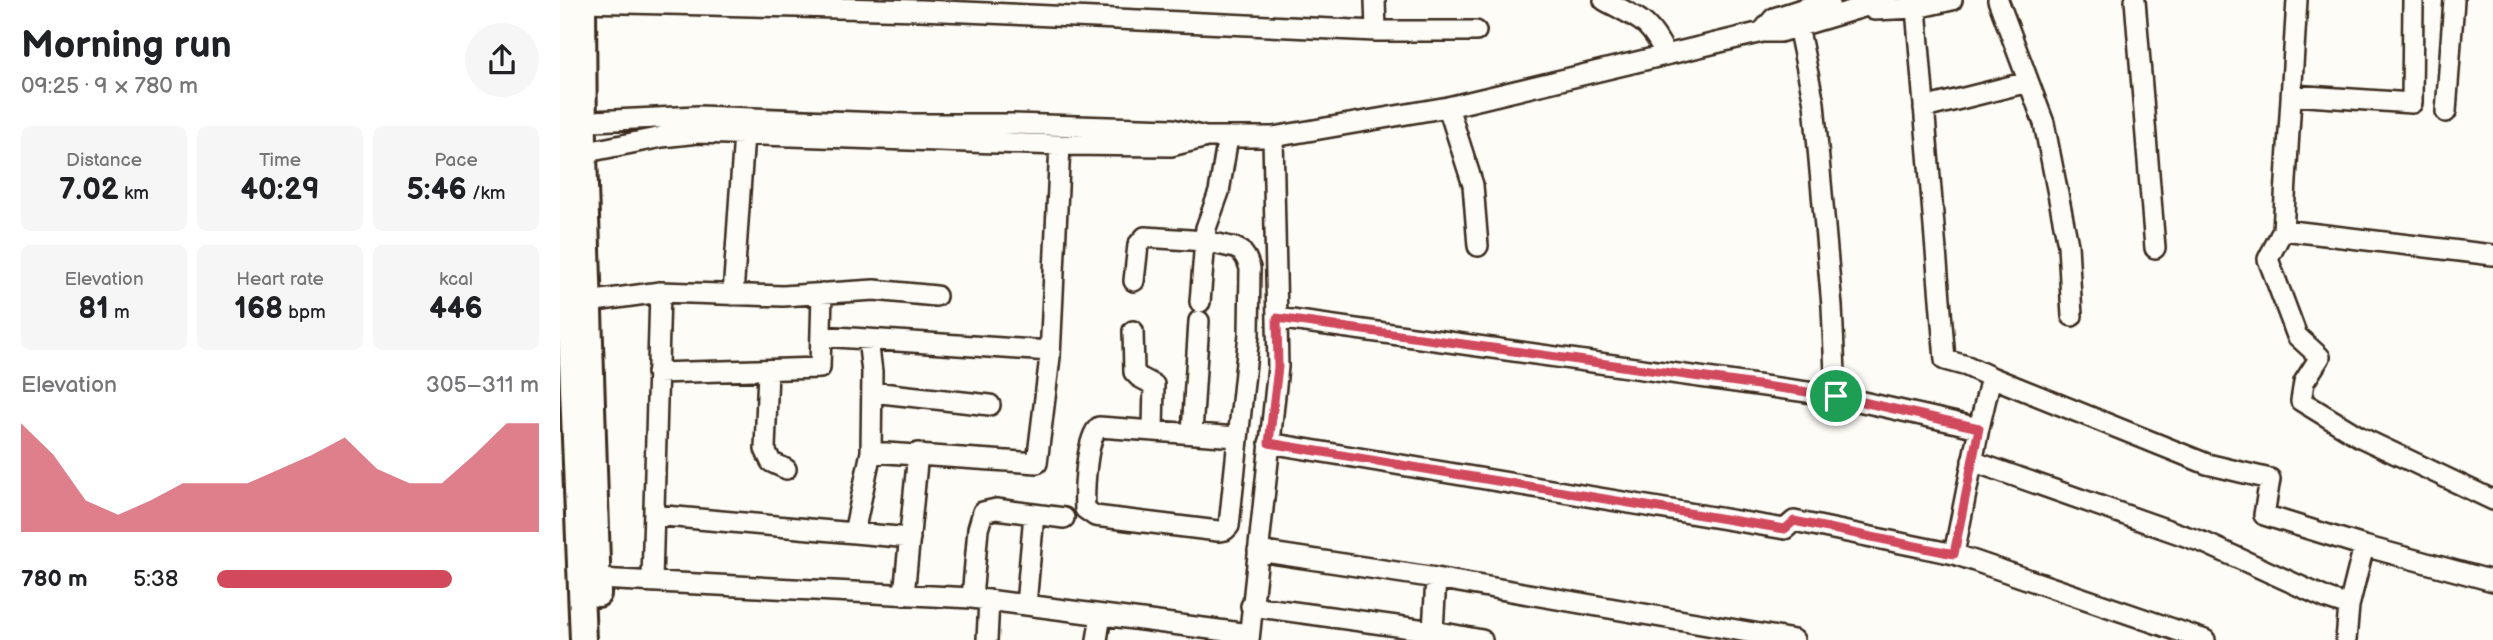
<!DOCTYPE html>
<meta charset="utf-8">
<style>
:root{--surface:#fff;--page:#f6f6f6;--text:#202124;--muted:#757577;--accent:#d1495b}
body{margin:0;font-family:"Balsamiq Sans",sans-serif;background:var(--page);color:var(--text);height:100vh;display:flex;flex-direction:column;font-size:26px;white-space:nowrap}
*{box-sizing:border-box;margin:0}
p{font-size:23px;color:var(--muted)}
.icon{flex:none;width:38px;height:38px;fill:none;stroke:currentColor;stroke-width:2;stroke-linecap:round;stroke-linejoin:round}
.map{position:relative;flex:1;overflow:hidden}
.details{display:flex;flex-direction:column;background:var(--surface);width:560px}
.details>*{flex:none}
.pin{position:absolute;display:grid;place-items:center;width:60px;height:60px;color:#fff;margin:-30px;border:4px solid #fff;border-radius:50%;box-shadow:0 2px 7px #0007}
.round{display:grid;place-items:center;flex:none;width:74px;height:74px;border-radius:37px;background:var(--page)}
.head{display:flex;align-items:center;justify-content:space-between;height:119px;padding:0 21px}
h1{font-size:38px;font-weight:600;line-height:52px}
.stats{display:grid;grid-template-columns:repeat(3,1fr);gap:10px;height:119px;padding:7px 21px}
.stats div{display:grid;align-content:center;border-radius:10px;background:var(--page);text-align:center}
.stats b{font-size:30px;font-weight:600}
.stats small{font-size:19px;font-weight:400}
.stats p{font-size:19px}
.chart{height:196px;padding:14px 21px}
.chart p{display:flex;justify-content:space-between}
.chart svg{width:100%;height:126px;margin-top:7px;fill:var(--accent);opacity:.7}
ul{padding:0 21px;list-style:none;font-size:23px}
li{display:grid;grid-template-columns:112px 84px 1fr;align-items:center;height:52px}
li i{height:18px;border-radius:9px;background:var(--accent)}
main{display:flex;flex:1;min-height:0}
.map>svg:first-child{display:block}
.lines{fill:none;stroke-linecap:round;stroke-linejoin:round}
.minor-casing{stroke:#3b2a1e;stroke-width:24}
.major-casing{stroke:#3b2a1e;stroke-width:30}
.minor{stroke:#fdfcf7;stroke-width:19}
.major{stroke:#fdfcf7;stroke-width:24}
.route-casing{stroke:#fff;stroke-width:14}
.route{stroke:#d1495b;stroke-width:9}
</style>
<main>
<section class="details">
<div class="head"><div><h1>Morning run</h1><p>09:25 · 9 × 780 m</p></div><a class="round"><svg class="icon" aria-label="share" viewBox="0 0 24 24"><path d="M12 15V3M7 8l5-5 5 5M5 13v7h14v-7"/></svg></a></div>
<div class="stats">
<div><p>Distance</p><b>7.02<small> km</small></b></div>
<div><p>Time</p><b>40:29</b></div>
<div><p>Pace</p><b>5:46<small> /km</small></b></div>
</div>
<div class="stats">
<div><p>Elevation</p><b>81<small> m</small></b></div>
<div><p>Heart rate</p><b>168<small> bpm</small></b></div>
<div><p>kcal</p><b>446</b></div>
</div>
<div class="chart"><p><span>Elevation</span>305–311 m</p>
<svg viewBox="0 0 160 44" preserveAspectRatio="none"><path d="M0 44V6L10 17L20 33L30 38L40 33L50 27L60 27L70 27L80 22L90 17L100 11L110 22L120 27L130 27L140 17L150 6L160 6V44z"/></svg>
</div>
<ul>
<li><b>780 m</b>5:38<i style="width:73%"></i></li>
</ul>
</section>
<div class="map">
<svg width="1933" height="640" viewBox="0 0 1933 640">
<rect width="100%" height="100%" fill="#fdfcf7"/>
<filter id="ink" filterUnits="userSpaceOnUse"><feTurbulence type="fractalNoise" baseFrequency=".0143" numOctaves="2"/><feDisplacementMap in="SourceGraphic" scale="14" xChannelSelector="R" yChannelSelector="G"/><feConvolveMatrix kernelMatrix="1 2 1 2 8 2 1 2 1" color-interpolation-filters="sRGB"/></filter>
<g filter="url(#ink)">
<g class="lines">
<defs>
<path id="minor" d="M815,0L816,31
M1044,0C1078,19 1088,18 1106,55
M1438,0L1484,123L1508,245L1512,316
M1575,0L1595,248
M1737,0L1723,230L1708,259L1737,336L1760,357L1744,382L1741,401L1800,437L1933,500
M23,2L361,10L816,31H916
M1356,8L1385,360L1407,366L1431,377L1419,428
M1314,10L1356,8L1392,0
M1238,26L1254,103L1272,306L1276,396
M1202,32L1214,18L1270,0
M1732,95L1852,103L1853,0
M888,107L913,185L918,246
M1364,108L1468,82
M1886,112L1894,0
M12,122L138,116L348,124H453L612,129L645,137H713L888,107L1202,32H1220L1327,0
M12,155L102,137L138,133L500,145L611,146L643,138
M1723,230L1933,255
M574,281L578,245L585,237L645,241L675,248L681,251L686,258L690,268L689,334L669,526L665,530L658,531L535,516L525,509C524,492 526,437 539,427L677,437
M173,295L184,134
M28,302L100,292L223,296L314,290L376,296
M640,302L646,228L659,192L668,137
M573,331L574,372L579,377L594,385L593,430
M261,336L490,351
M308,339L312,372L311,452
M208,370L205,449L211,462L226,469
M97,373L260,368L262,293
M312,392L430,405
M632,433L639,321
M709,443L1225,529L1234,521L1394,554L1419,428L1276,396L717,318
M1412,461L1645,543L1768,599L1789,606L1804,546L1704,515L1710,479L1647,464L1431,377
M94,515L350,538
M294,533L311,452L477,463L490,357L500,145
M1804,546L1933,581
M1394,554L1645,640
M876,578L1234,640
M38,579L412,598L689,634
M92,581L100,292
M344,595L358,453
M412,598L418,529L423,512L436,509L504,518
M466,605L474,514
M691,606L873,631L876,578L698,551
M873,631L922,640
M427,640L429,600
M537,640L541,615
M689,640L718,367L713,137
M1786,640L1789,606"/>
<path id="major" d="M4,0L9,288L23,640
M23,0L24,154L38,594"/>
</defs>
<use href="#minor" class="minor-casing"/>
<use href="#major" class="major-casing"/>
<use href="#minor" class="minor"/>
<use href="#major" class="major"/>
</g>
</g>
<g class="lines" filter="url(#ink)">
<defs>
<path id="route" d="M717,318L1276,396L1419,428L1394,554L1234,521L1225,529L709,443L718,367Z"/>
</defs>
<use href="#route" class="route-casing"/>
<use href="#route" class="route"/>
</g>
</svg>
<div class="pin" style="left:1276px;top:396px;background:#1e9e55"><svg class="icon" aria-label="arrive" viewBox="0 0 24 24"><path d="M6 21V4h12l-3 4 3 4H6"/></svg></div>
</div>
</main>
